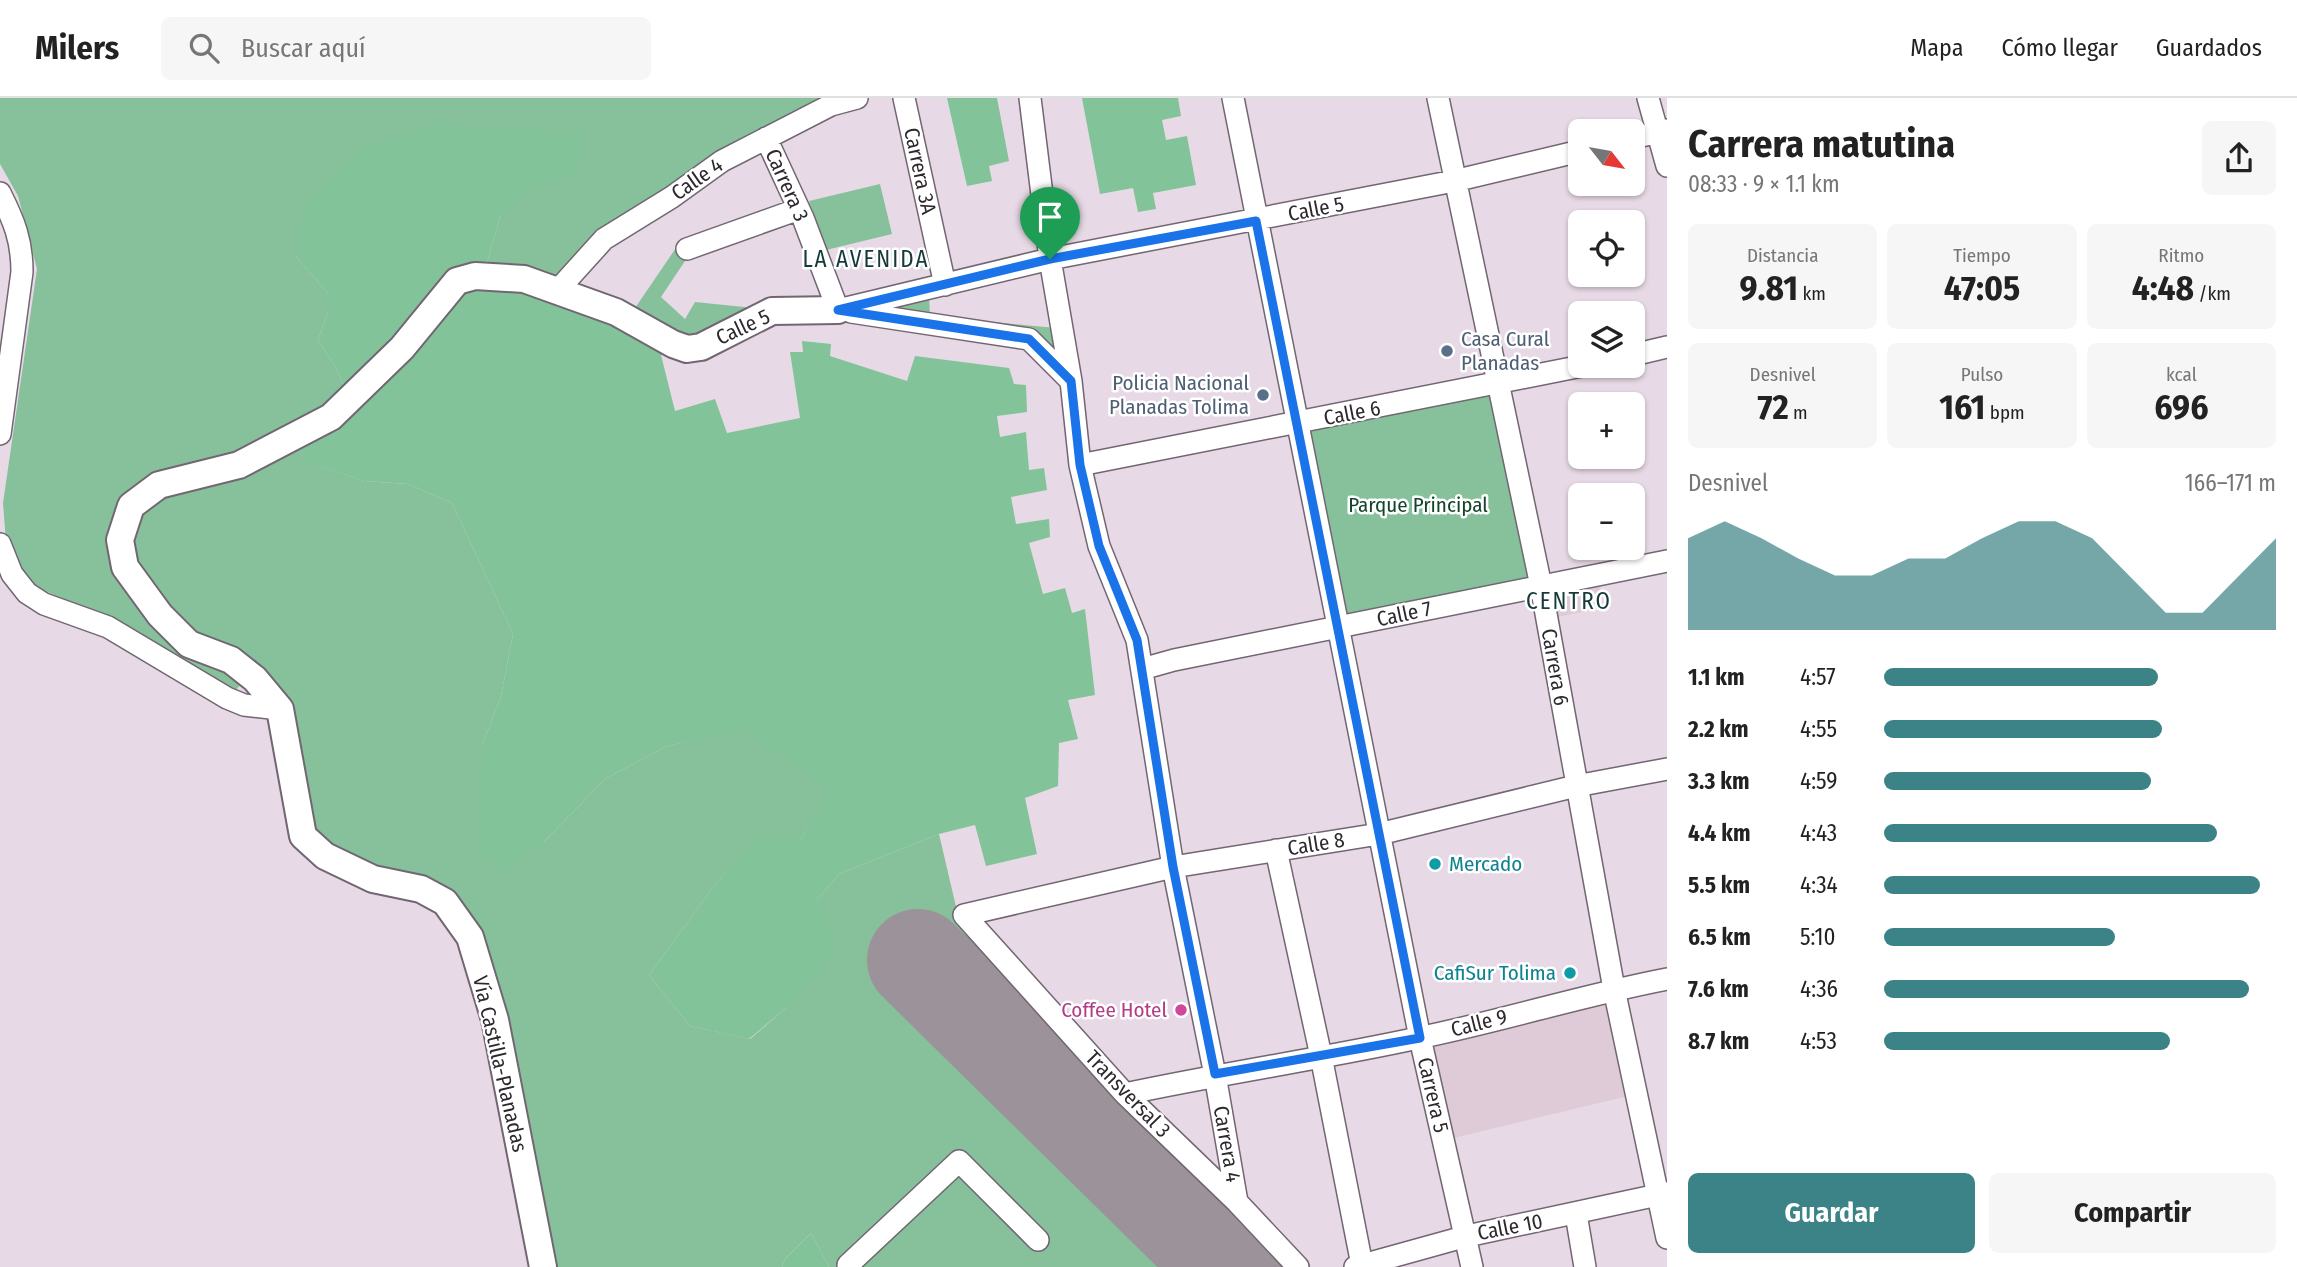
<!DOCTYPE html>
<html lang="es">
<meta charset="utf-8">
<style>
:root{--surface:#fff;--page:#f6f6f6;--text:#222;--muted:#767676;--line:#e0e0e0;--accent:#3b8386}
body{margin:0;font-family:"Fira Sans Condensed",sans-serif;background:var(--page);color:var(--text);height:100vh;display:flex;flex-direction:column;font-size:26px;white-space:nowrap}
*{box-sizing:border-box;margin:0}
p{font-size:23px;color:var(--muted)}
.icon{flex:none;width:38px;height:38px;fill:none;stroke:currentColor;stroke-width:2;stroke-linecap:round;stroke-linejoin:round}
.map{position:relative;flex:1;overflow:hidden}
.panel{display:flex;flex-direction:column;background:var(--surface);width:630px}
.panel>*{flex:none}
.needle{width:46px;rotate:121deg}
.tools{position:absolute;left:1568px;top:21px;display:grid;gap:14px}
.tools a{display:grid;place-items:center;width:77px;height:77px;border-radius:10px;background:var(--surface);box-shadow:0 2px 5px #0004;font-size:35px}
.pin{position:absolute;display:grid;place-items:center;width:60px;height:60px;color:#fff;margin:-72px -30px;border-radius:50% 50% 50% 0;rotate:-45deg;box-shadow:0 0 7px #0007}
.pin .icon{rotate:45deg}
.round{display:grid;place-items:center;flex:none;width:74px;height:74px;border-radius:10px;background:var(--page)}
.head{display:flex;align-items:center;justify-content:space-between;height:119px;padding:0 21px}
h1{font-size:38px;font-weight:700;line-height:52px}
.figures{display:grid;grid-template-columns:repeat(3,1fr);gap:10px;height:119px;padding:7px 21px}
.figures div{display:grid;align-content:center;border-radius:10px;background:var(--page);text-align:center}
.figures b{font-size:35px;font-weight:700}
.figures small{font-size:19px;font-weight:400}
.figures p{font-size:19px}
.chart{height:196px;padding:14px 21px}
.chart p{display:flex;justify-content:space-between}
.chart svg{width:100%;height:126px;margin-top:7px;fill:var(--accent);opacity:.7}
.primary-button{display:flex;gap:14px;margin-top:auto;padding:14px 21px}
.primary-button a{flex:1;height:80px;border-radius:10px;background:var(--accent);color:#fff;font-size:28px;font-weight:700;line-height:80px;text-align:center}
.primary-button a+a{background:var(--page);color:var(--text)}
ul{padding:0 21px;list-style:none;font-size:23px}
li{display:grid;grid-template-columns:112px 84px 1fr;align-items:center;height:52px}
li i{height:18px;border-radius:9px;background:var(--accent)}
header{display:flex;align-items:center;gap:42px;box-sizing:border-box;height:98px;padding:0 35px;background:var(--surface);border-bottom:2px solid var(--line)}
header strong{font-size:33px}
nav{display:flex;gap:38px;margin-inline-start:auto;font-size:24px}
.search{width:490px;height:63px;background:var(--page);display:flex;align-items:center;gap:18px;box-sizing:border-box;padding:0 24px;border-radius:10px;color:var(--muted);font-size:26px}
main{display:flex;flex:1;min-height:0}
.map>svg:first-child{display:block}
.medical{fill:#dfcbd8}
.green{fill:#86c19b}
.forest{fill:#83c39a}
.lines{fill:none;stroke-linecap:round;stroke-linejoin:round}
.runway{stroke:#9c929a;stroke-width:102}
.minor-casing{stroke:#716671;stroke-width:24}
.major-casing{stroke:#716671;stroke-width:30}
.minor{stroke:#fff;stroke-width:21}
.major{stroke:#fff;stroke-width:26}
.route-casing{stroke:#fff;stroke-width:14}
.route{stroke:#1a73e8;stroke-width:9}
.service-dot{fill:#5c6f8a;stroke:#fff;stroke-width:2.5}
.culture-dot{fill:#0f9aa8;stroke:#fff;stroke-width:2.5}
.hotel-dot{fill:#d1479c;stroke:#fff;stroke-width:2.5}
.labels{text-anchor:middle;stroke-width:5;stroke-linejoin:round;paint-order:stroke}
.street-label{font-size:21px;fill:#2d282d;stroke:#fff}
.service-label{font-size:21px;fill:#4e5e75;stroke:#fff;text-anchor:start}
.park-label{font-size:21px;fill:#14452a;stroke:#fff}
.culture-label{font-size:21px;fill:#0d838f;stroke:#fff;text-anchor:start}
.hotel-label{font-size:21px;fill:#b23c85;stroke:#fff;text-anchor:end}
.neighbourhood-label{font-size:23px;letter-spacing:2px;fill:#16393a;stroke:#fff}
</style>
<header>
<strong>Milers</strong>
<div class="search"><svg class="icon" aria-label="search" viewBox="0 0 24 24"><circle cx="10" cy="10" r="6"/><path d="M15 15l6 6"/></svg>Buscar aquí</div>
<nav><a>Mapa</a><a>Cómo llegar</a><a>Guardados</a></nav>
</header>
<main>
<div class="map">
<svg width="1667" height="1169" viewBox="0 0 1667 1169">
<rect width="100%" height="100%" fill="#e7dae6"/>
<path class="medical" d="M1600,484L1602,510L1558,519L1552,492Z
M1605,902L1628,998L1454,1040L1431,944Z"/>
<path class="green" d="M0,0H829L559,184L485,172L500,119L531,89L584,59L295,157L328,196V213L318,242L335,268L347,295L325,314L128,405L120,472L244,583L233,595L121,528L26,484L6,444L3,405L37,171L18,98L0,66Z
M880,86L892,136L826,152L809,103Z
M680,144L687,160L661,199L685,221L695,204L754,210L690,242L633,213Z
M929,197L930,218L1056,230L1064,270L1030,234L860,211Z
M1489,295L1530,482L1346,520L1306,333Z
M291,345L309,364L364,383L408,386L452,405L513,536L501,598L483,645L543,745L605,681L667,648L746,631L831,692L801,741H755L714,788L649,877L690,928L750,941L786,910L817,802L839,776L939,736L957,813L1293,1169H829L811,1135L785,1161L782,1169H551L482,838L423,785L331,751L312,732L287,607L198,539L170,513L132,465L127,445L139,414L163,393Z"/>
<path class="forest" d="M947,0H997L1009,63L989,68L992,83L967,88Z
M1082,0H1178L1181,18L1162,22L1166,42L1187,38L1196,87L1153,95L1156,111L1138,114L1133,90L1100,96Z
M433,27L522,30L580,36L584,59L570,80L534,89L500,119L485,172L347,295L335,268L318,242L328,213V196L295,157L299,126L310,103L360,50Z
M525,188L613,221L678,258L661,257L675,313L715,301L727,335L800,320L790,254H803L802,243L831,246L830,258L907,283L915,258L1009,270L1014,286L1026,287L1027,314L997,318L1000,339L1026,334L1029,372L1044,370L1047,392L1011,399L1016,426L1049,421L1050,439L1029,445L1043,496L1065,490L1072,515L1085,511L1095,597L1068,602L1078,641L1059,645L1058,688L1025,700L1037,756L986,768L975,727L939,736L839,776L817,802L837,846L786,910L749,941L690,928L649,877L714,788L755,740L801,741L830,692L746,632L667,648L605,681L543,745L500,773L479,756L483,645L501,598L513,536L452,405L408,386L364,383L308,364L291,345L461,189Z
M811,1135L829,1169H782L785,1161Z"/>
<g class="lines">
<path class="runway" d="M918,862L1230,1169"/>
<defs>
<path id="minor" d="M904,0L945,187
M1030,0L1050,161L1071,283L1080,367L1099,448L1137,542L1173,769L1215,977L1237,1104
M1233,0L1420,940L1472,1169
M1438,0L1541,488L1614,891L1667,1140
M1648,0L1667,68
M766,40L803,120L838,212
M1633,40L1667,32
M0,95C14,123 22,142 22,174L0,336
M687,151L799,111
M557,193L604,141L672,99L722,63L831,7L857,0
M838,212L1050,161L1454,83L1580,53
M851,214L1029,241L1071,283
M1633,257L1667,249
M1080,367L1582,268
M0,446L12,476L27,495L44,506L108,529L227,600L244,607L280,611
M1142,571L1174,562L1667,463
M1276,752L1321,958L1362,1167
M1125,996C1223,975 1321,961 1418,940C1502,923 1583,897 1667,881
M1576,1116L1585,1169
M850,1169L848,1167L959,1063L1038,1142
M1298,1169L1237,1104L1125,996L964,817L1173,769L1379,736L1576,688L1667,671
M1355,1169L1467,1138L1667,1095"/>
<path id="major" d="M543,1169L495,922L470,839L445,804L421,791L373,781L325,758L303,738L280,611L255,581L231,562L189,546L160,517L125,469L120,442L131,408L159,387L239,367L331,319L402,250L457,183L475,178L524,181L616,214L673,246L687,251L701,249L772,213L838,212"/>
</defs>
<use href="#minor" class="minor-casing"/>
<use href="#major" class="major-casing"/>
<use href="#minor" class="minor"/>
<use href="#major" class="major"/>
</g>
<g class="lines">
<defs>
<path id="route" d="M1256,123L1420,940L1215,976L1173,769L1137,542L1099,448L1080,367L1071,283L1029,241L838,212L1050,161Z"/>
</defs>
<use href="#route" class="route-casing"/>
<use href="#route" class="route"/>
</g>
<g class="service-dot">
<circle cx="1447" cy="253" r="7"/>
<circle cx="1263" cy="297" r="7"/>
</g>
<g class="culture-dot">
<circle cx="1435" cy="766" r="7"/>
<circle cx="1570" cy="875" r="7"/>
</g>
<circle class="hotel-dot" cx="1181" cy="912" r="7"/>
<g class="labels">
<g class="street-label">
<text transform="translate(920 73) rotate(78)" y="7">Carrera 3A</text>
<text transform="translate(697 81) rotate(-35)" y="7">Calle 4</text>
<text transform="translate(787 87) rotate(66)" y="7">Carrera 3</text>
<text transform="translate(1316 111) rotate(-11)" y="7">Calle 5</text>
<text transform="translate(743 229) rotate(-25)" y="7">Calle 5</text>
<text transform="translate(1352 315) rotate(-11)" y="7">Calle 6</text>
<text transform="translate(1404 516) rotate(-12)" y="7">Calle 7</text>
<text transform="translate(1555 569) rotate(80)" y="7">Carrera 6</text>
<text transform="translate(1316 746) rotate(-9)" y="7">Calle 8</text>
<text transform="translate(1479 925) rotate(-14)" y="7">Calle 9</text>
<text transform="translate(500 966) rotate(77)" y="7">Vía Castilla-Planadas</text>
<text transform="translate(1128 996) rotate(46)" y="7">Transversal 3</text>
<text transform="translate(1433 997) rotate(77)" y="7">Carrera 5</text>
<text transform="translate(1227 1046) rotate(80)" y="7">Carrera 4</text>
<text transform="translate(1510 1129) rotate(-11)" y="7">Calle 10</text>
</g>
<g class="service-label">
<text x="1461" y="248">Casa Cural<tspan x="1461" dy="24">Planadas</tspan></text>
<text x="1249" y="292" text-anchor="end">Policia Nacional<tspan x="1249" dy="24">Planadas Tolima</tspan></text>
</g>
<g class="park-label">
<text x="1418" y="414">Parque Principal</text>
</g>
<g class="culture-label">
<text x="1449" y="773">Mercado</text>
<text x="1556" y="882" text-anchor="end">CafiSur Tolima</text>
</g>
<g class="hotel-label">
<text x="1167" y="919">Coffee Hotel</text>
</g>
<g class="neighbourhood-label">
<text x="866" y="169">LA AVENIDA</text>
<text x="1569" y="511">CENTRO</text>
</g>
</g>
</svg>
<div class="tools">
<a><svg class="needle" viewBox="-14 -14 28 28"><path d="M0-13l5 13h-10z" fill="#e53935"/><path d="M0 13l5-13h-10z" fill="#767676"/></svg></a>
<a><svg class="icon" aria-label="locate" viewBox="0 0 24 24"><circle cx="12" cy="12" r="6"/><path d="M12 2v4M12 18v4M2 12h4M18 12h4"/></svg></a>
<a><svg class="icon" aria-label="layers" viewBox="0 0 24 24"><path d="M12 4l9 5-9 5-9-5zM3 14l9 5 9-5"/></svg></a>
<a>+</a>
<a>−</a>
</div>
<div class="pin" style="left:1050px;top:161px;background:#1e9e55"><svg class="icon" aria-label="arrive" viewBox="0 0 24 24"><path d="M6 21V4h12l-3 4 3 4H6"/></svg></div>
</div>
<section class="panel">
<div class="head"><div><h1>Carrera matutina</h1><p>08:33 · 9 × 1.1 km</p></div><a class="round"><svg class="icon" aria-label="share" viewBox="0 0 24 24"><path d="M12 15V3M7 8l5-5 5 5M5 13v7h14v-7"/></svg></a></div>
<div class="figures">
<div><p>Distancia</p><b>9.81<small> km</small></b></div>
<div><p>Tiempo</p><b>47:05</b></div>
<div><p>Ritmo</p><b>4:48<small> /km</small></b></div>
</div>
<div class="figures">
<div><p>Desnivel</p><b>72<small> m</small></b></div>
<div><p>Pulso</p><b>161<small> bpm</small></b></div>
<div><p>kcal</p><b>696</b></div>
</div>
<div class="chart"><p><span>Desnivel</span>166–171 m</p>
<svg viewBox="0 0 160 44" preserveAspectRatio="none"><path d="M0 44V12L10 6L20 12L30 19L40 25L50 25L60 19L70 19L80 12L90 6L100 6L110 12L120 25L130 38L140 38L150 25L160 12V44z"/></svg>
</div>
<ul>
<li><b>1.1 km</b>4:57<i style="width:70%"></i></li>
<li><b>2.2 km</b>4:55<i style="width:71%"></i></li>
<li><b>3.3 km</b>4:59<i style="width:68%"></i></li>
<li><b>4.4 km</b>4:43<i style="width:85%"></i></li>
<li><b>5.5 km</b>4:34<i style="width:96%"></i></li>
<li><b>6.5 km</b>5:10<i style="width:59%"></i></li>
<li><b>7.6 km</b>4:36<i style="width:93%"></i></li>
<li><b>8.7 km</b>4:53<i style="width:73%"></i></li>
</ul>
<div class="primary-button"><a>Guardar</a><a>Compartir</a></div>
</section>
</main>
